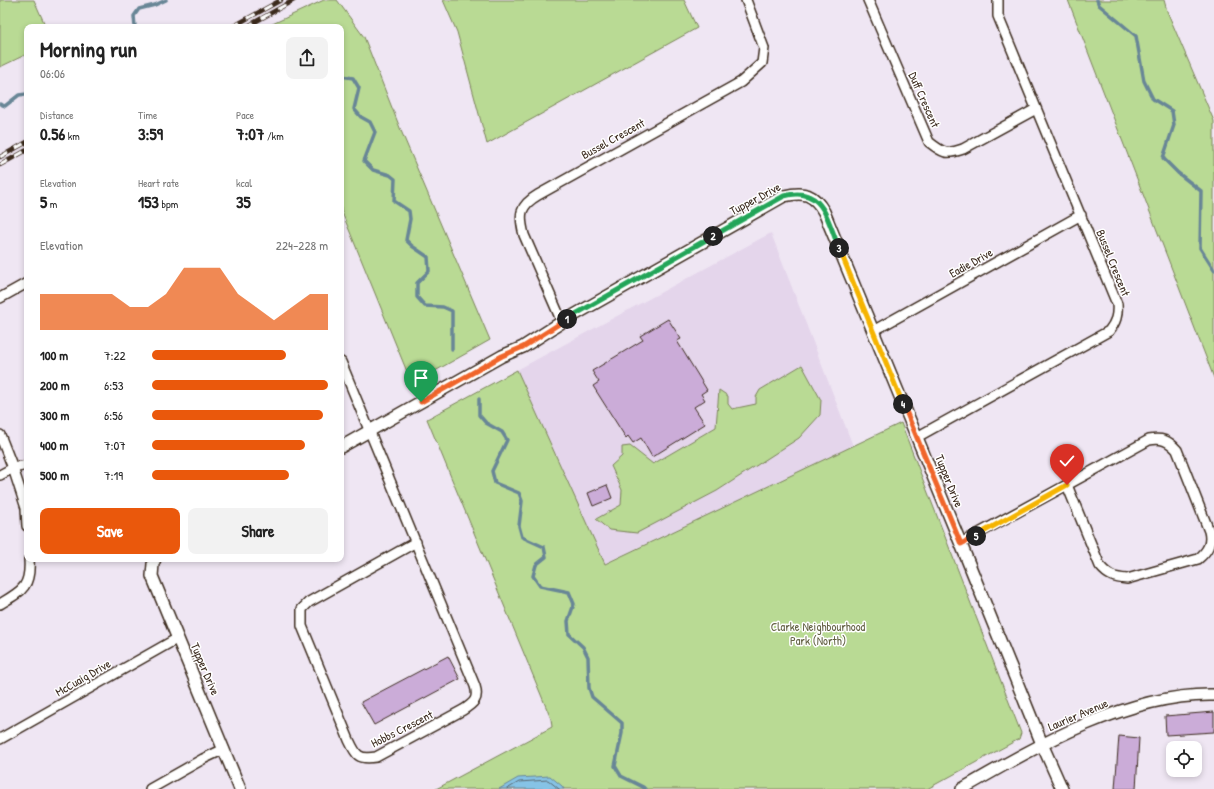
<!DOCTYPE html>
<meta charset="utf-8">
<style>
:root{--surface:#fff;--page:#f2f2f2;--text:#222;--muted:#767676;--accent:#ea580c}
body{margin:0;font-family:"Patrick Hand",sans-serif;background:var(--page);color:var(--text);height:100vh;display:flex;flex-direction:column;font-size:15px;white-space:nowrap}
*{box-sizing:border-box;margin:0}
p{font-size:13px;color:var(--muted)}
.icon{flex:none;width:22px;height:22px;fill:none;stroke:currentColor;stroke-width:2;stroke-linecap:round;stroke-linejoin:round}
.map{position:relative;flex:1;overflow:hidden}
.drawer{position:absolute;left:24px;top:24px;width:320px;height:538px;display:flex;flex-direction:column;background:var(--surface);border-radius:8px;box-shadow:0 2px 6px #0003}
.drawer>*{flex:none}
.tools{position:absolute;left:1166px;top:741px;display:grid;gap:8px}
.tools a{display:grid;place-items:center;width:36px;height:36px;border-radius:8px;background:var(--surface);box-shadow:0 2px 6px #0003;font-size:20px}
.pin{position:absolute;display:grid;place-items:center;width:34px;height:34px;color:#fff;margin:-41px -17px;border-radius:50% 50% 50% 0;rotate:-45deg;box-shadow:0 0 4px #0007}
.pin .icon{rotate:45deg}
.km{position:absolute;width:20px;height:20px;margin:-10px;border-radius:50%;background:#222;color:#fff;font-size:11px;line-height:20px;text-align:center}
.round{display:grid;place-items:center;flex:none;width:42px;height:42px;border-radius:8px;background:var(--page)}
.headline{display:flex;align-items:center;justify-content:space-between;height:68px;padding:0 16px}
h1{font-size:22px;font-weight:700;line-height:30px}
.figures{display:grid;grid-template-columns:repeat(3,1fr);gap:6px;height:68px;padding:4px 16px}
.figures div{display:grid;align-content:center}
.figures b{font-size:17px;font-weight:700}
.figures small{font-size:11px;font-weight:400}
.figures p{font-size:11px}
.chart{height:112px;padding:8px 16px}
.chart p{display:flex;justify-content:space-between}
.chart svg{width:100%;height:72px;margin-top:4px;fill:var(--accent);opacity:.7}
.cta{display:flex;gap:8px;margin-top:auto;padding:8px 16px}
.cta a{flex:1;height:46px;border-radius:8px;background:var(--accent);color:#fff;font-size:16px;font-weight:700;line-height:46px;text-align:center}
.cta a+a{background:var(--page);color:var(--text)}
ul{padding:0 16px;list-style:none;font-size:13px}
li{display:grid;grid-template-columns:64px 48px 1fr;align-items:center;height:30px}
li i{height:10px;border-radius:5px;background:var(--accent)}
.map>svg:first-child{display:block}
.built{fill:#e4d5eb}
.green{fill:#b9da94;stroke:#7a8259}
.water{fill:#86c3e6;stroke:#688696}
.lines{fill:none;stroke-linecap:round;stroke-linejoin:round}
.shore{stroke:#59676e;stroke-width:1}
.stream{stroke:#688696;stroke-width:3.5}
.building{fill:#cbacd8;stroke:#3b2a1e}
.minor-casing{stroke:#3b2a1e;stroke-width:12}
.tertiary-casing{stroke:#3b2a1e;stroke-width:14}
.minor{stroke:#fff;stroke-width:9}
.tertiary{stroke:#fff;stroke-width:11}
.rail-casing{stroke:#3b2a1e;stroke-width:4.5}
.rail{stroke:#fff;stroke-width:3;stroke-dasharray:9;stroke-linecap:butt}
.split-1-casing{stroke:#fff;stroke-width:8}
.split-2-casing{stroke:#fff;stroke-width:8}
.split-3-casing{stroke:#fff;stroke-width:8}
.split-4-casing{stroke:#fff;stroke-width:8}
.split-5-casing{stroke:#fff;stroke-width:8}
.split-6-casing{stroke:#fff;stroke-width:8}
.split-1{stroke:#f0652b;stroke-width:5}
.split-2{stroke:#22a559;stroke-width:5}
.split-3{stroke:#22a559;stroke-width:5}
.split-4{stroke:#f5b400;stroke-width:5}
.split-5{stroke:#f0652b;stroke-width:5}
.split-6{stroke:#f5b400;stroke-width:5}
.labels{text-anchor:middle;stroke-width:3;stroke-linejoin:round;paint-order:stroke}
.street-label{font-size:12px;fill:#3b2a1e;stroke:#fff}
.park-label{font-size:12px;fill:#615f41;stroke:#fff}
</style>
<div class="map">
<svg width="1214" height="789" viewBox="0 0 1214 789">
<rect width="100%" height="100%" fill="#efe6f3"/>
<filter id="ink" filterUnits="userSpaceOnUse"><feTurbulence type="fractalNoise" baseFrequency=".025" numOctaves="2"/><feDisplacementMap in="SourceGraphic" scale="8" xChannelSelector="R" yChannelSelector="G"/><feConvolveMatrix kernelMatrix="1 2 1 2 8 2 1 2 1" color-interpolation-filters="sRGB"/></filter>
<g filter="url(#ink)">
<path class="built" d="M771,233L853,446L604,564L517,370Z"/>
<path class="green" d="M0,0H34L46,27H27V54L0,67Z
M324,0H337L364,37L402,133L490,340L412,384L341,210V27H266Z
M443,0H684L697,28L487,144L457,32Z
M1068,0H1164L1167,11L1214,121V378Z
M802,365L821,400L820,415L799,438L717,491L637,533L609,530L596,519L621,505L622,490L611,466L622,456V447L630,446L653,464L716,427L719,390L728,396V404L732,409L756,404V397L760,390Z
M517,370L605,564L901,423L1021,733L1019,739L927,789H436L552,727L551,719L427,419Z"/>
<path class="water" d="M550,776L562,786L564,789H499L518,778Z"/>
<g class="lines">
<path class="shore" d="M507,789L519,782L548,780L559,789"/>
<path class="stream" d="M1097,0L1099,5L1136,36L1144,81L1153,99L1172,111L1174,125L1163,158L1178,173L1201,191L1200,248L1214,270
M135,27L134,16L139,9L155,5L166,0
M341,76L353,78L359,88L354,109L361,117L370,122L375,132L364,161L373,170L390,175L395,179L394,201L409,211L410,219L406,240L412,246L428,257L429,271L417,283V297L425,306L443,307L452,311V349
M0,104L5,106L19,95L27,94
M479,399V415L486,423L502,432L507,440L492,471L495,483L519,493L522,501L519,526L522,537L544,547L546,557L536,565L533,576L540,586L569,592L574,604L568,621L569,634L583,647L588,657L589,688L592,697L622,723V733L615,766L621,776L643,787L645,789"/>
</g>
<path class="building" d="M668,319L681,339L677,341L707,390L701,394L705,400L694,407L705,424L652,457L641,438L633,443L628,436L626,438L593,386L599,382L592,371L643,340L640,336Z
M607,485L612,498L593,506L588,493Z
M448,656L460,679L374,725L361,702Z
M1214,712V732L1166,735L1165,716Z
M1119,736L1139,738L1136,789H1115Z"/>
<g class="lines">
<defs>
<path id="minor" d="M868,0L929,142C943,153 946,155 963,149L1036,109
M0,298L27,283
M562,322L524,235C519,215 519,206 538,195L741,82L762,63L764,48L746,0
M873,331L1081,215
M341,362L475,686C479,699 474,703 463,710L376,757C358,760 356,755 349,740L302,626V609L309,602L416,542
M0,435L13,468L26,508L27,526
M917,437L1109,331C1116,322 1118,315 1117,304L998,16V0
M0,475L13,468L27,465
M961,543L1149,440C1162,438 1168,440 1177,450L1209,531C1212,543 1208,551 1198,559L1127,579C1115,578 1108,576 1100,566L1067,485
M0,604C22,591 31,587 29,559
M0,739L178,638
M150,789L203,759L224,749"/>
<path id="tertiary" d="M341,447L502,356L523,347L562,322L784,196C804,191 814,194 824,212L965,554L1042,744L1062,789
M155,559L153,564L152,576L240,789
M962,789C1035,747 1127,693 1214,695"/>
</defs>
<use href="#minor" class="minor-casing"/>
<use href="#tertiary" class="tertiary-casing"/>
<use href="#minor" class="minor"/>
<use href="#tertiary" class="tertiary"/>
<defs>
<path id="rail" d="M232,27L281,0
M246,27L294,0
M0,157L27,142
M0,165L27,150"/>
</defs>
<use href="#rail" class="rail-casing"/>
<use href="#rail" class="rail"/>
</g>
</g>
<g class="lines" filter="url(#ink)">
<defs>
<path id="split-1" d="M421,402L502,356L523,347L567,319"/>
<path id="split-2" d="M567,319L713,236"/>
<path id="split-3" d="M713,236L784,196C823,185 827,220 839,248"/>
<path id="split-4" d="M839,248L903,404"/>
<path id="split-5" d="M903,404L961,544L976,536"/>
<path id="split-6" d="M976,536L1067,485"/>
</defs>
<use href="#split-1" class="split-1-casing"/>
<use href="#split-2" class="split-2-casing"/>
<use href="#split-3" class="split-3-casing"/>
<use href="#split-4" class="split-4-casing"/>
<use href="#split-5" class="split-5-casing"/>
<use href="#split-6" class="split-6-casing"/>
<use href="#split-1" class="split-1"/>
<use href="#split-2" class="split-2"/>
<use href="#split-3" class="split-3"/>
<use href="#split-4" class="split-4"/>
<use href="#split-5" class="split-5"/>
<use href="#split-6" class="split-6"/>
</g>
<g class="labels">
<g class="street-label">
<text transform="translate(924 100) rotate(66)" y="4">Duff Crescent</text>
<text transform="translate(613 139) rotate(-29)" y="4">Bussel Crescent</text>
<text transform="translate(755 199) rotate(-28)" y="4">Tupper Drive</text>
<text transform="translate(971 263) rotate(-29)" y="4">Eadie Drive</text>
<text transform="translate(1113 263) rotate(68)" y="4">Bussel Crescent</text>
<text transform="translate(949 481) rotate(68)" y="4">Tupper Drive</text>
<text transform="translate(205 669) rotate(67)" y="4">Tupper Drive</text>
<text transform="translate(83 678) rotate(-30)" y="4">McCuaig Drive</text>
<text transform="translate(1078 715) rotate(-23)" y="4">Laurier Avenue</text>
<text transform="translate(402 729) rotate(-27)" y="4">Hobbs Crescent</text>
</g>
<g class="park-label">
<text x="818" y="631">Clarke Neighbourhood<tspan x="818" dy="14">Park (North)</tspan></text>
</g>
</g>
</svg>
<div class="tools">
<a><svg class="icon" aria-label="locate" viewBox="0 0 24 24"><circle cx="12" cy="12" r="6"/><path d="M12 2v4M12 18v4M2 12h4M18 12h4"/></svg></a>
</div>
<div class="pin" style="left:421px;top:402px;background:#1e9e55"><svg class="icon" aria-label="arrive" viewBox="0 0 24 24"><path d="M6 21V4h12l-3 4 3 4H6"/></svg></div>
<div class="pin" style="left:1067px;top:485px;background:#d93025"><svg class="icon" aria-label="check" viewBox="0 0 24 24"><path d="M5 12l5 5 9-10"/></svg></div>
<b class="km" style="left:567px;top:319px">1</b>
<b class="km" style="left:713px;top:236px">2</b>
<b class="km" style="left:839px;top:248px">3</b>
<b class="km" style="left:903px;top:404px">4</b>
<b class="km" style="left:976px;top:536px">5</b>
<section class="drawer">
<div class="headline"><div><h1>Morning run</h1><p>06:06</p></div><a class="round"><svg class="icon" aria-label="share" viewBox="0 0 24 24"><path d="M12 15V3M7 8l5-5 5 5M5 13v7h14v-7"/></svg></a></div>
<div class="figures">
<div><p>Distance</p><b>0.56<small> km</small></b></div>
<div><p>Time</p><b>3:59</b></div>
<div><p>Pace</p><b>7:07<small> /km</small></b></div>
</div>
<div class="figures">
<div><p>Elevation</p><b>5<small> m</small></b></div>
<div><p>Heart rate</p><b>153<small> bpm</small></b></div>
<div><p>kcal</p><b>35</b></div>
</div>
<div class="chart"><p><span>Elevation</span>224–228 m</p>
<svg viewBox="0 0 160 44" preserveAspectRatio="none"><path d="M0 44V22L10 22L20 22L30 22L40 22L50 30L60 30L70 22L80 6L90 6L100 6L110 22L120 30L130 38L140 30L150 22L160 22V44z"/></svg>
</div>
<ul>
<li><b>100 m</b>7:22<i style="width:76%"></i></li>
<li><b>200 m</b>6:53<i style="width:100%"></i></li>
<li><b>300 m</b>6:56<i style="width:97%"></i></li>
<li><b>400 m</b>7:07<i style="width:87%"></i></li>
<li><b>500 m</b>7:19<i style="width:78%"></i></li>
</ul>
<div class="cta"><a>Save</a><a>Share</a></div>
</section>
</div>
